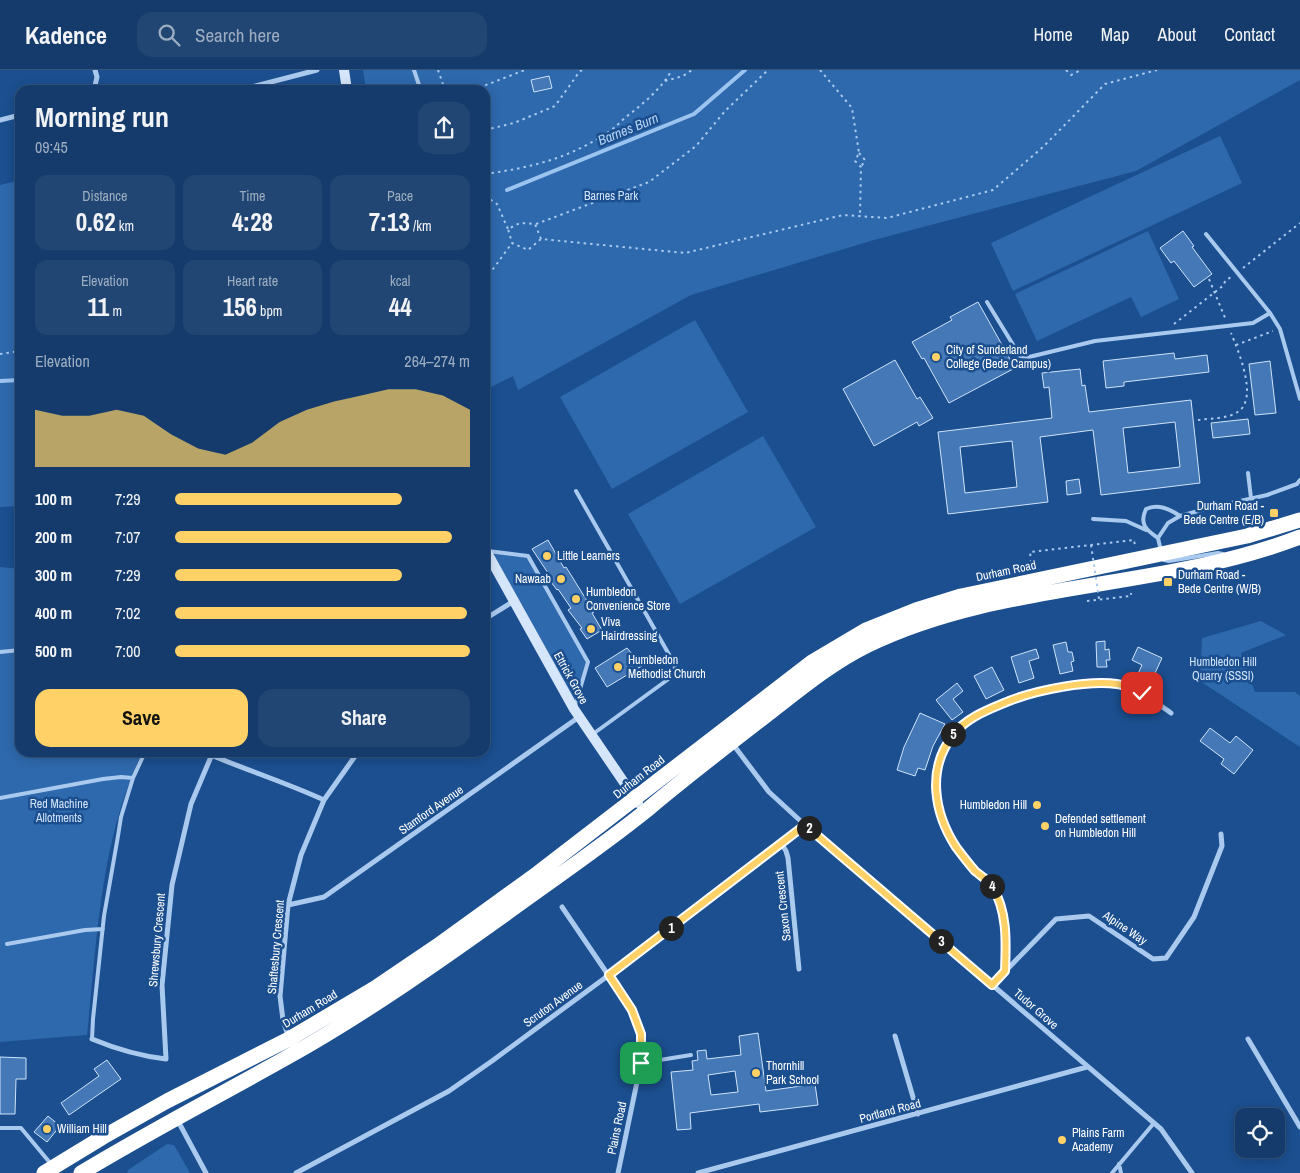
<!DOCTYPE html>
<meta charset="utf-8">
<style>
:root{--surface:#143b6b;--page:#214673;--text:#f1f3f6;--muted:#9dadc1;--line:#33557e;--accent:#ffd166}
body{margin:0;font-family:"Archivo Narrow",sans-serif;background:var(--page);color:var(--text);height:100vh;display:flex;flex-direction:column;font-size:19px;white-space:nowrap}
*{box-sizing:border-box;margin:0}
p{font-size:16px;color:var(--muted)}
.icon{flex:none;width:28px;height:28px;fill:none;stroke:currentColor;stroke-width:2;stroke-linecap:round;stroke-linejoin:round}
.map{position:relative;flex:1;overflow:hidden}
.panel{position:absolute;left:15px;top:15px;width:475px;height:672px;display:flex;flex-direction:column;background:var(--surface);border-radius:15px;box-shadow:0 2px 12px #0003,0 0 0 1px var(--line)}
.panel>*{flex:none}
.buttons{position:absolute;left:1235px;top:1038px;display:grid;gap:10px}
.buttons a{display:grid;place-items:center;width:50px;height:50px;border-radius:10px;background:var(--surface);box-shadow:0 2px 12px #0003,0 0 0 1px var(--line);font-size:25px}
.pin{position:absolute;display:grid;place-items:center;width:42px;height:42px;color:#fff;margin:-21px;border-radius:10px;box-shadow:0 2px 8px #0006}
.km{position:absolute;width:25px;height:25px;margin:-12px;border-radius:50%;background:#222;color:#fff;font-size:14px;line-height:25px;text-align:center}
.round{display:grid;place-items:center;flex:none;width:52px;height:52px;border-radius:15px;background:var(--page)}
.head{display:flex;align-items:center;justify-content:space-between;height:85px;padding:0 20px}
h1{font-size:28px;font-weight:700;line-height:38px}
.figures{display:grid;grid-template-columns:repeat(3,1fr);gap:8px;height:85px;padding:5px 20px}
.figures div{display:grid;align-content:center;border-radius:12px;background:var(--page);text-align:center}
.figures b{font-size:25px;font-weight:700}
.figures small{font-size:14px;font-weight:400}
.figures p{font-size:14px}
.chart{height:140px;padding:10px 20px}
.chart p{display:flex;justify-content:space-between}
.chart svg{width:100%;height:90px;margin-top:5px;fill:var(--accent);opacity:.7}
.primary-button{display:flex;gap:10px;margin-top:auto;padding:10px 20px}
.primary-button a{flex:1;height:58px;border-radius:15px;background:var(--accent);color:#111;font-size:20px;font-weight:700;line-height:58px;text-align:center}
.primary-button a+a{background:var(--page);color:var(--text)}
ul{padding:0 20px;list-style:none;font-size:16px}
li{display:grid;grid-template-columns:80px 60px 1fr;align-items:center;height:38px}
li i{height:12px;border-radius:6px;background:var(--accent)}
header{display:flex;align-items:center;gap:30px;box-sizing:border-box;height:70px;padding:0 25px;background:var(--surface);border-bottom:1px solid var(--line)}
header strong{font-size:24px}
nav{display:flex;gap:28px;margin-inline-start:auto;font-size:18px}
.search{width:350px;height:45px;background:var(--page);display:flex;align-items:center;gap:12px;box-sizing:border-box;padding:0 18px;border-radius:15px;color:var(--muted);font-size:19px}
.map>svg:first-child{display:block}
.green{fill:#2e69ad}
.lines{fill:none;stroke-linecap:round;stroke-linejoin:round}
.stream{stroke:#9cc4f0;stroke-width:4}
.building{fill:#4478b7;stroke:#cfe3fa;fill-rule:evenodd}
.path{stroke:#a9c9ee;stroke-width:2;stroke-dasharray:2.5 4;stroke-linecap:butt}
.lane{stroke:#a9c9ee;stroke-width:4}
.street{stroke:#a9c9ee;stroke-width:5}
.secondary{stroke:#d6e6fa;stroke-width:10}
.highway{stroke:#fff;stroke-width:15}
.path-bridge{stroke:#a9c9ee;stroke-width:2;stroke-dasharray:2.5 4;stroke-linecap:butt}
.route-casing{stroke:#fff;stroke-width:10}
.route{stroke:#ffd166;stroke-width:6}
.poi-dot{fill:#ffd166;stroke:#1b4f8f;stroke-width:2}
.labels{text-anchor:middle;stroke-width:5;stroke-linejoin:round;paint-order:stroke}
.park-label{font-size:12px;fill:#cfe3fa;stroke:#1b4f8f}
.poi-label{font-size:12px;fill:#fff;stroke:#1b4f8f;text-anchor:start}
.street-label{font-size:12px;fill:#fff;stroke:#1b4f8f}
.water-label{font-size:14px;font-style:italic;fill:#b5d3f5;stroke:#1b4f8f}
</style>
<header>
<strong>Kadence</strong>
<div class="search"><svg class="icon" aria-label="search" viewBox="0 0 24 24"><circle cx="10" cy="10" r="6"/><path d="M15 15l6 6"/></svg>Search here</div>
<nav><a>Home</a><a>Map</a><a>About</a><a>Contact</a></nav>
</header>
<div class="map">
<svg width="1300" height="1103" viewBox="0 0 1300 1103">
<rect width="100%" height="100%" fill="#1b4f8f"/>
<path class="green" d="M363,0H1300V10L1136,101L874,170L691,225L518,320L513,306L485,320V20H366Z
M1220,66L1242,113L1013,221L991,173Z
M20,110V436L0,437V115Z
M1148,161L1179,229L1141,247L1131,227L1037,271L1015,224Z
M695,250L748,342L612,419L560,327Z
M763,366L816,457L680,534L628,444Z
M485,480L528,486L588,592L574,639Z
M0,497L20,499V682L142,683C100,770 97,871 87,965L0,972Z
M1261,551L1286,565L1241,583L1255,622H1295L1300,626V677L1200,611L1202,568Z
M167,1074L174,1075L190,1103H127L128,1100Z"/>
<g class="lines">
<path class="stream" d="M507,120L694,44L745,0
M0,311L20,310"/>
</g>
<path class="building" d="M549,6L552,18L534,22L531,10Z
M1183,161L1194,176L1192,177L1212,204L1194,217L1174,191L1171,193L1160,178Z
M978,232L1015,298L949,333L924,288L922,289L912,272L952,250L950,247Z
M1174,283L1175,289L1207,285L1209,302L1124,312V316L1106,318L1103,291Z
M895,290L917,329L920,327L933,348L919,356L917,352L874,376L843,319Z
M1270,291L1276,343L1255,345L1249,294Z
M1080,299L1082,316L1085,315L1089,342L1191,330L1200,413L1101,425L1093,360L1040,367L1048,432L948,444L938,362L1052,348L1049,317L1044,318L1042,303ZM1175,352L1180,397L1128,403L1123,358ZM1012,371L1017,417L965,423L960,377Z
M1248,349L1250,364L1213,368L1211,353Z
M1079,409L1081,423L1067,425L1066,411Z
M548,470L564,498L566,497L594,542L592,543L602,560L587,569L580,559L582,558L568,540L571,538L558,519L557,520L548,508L550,506L532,479Z
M1105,571V580L1109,579L1110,590H1106L1107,597H1097L1096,572Z
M1066,572L1068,582H1072L1074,591L1071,592L1073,601L1060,604L1053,575Z
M1138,577L1162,588L1150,614L1136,608L1142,595L1132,590Z
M627,578L642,596L607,617L595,598Z
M1036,579L1039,588L1029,591L1034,608L1019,613L1011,587Z
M992,597L1004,620L986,629L974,606Z
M957,613L963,621L953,629L963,642L952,650L936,630Z
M920,643L945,654L933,676L925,700L918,698L915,706L897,700L904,677Z
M1210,658L1230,673L1236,666L1253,680L1234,704L1221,694L1224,689L1200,671Z
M758,963L766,1021L815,1014L818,1035L760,1042L759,1034L690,1043L691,1059L677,1060L671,1002L693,1000L692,991L698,990L697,981L706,980L707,989L741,985L739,966ZM735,1001L738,1022L711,1025L708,1005Z
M0,987L26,988V1009H16L15,1044H0Z
M107,990L121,1009L69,1045L61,1033L99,1006L94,999Z
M48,1046L60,1056L47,1072L34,1062Z"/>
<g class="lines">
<path class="path" d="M438,0L445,20
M820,0L852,38L859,83L855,91L861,97L860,146
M1066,0L1071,5L1081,0
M665,11L683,6L692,0
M473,20L525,0
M485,60L514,53L555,36L580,1L583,0
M859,83L865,90L861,97
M485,104C528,98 568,89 605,64C613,60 619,53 626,47C644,33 660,20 672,0
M485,126L497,134L508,159
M536,154L649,112L696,76L725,41L768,0
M541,169L535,154L520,153L508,159L512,173L528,180L541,169L685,183L843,145L887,148L993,120L1043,77L1105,14L1157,0
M1243,198L1300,153
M1209,209L1226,250
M485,210L512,173
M1174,254L1224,215L1225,211L1231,207
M1236,275L1273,261
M0,284L20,281
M1198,350C1211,348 1229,349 1239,341C1258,327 1238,280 1231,263
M1032,499L1030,482L1134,470L1135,476
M1087,531L1131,526V523"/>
<path class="lane" d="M414,0L419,15V20
M1206,164L1270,243L1280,259L1300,329
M987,232L1020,286L1029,287L1095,271L1253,253L1270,243
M1248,403L1251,428
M576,421L675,595L674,605L593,664
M1093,449L1126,451L1146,460
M1158,468L1168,453L1180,446L1209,438L1267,425L1297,414L1300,410
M488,481L528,486L588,592L575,636
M1161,481L1158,468C1146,460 1139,454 1146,439C1158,433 1170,439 1180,446
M1163,488L1164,490L1169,491L1218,483L1223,484
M0,582L20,580
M0,728L103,709L121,707L133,708
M7,874L85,860L103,859
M92,969L93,949L104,846L118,766L121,747L133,708L145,682
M641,993L691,985
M0,1058H21L51,1094
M1119,1094L1121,1103
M1112,1103L1154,1053"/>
<path class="street" d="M94,20L97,7L95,0
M240,20L317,0
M0,50L20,45
M485,549L514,531
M732,673L769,722L805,755L1161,1059L1192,1103
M211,685C249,701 287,713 324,730
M781,773L786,781L788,788L799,899
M288,835L324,827L579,647
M562,837L632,940L641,964V993L618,1103
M1005,901C1006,872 1008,843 992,817C989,811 981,806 976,801C963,788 952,771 943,755C939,746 936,732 936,722C934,667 979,635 1029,625C1057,619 1089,609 1118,614C1138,617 1155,632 1171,643
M992,915L1056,849L1089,846L1153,889L1166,888L1194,847L1222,776L1221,764
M288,966L283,950L280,926L288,835L301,785L324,730L358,682
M895,966L918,1044
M92,969C116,979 140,986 166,989L162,915L172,815L191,734L213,682
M1248,969L1300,1057
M178,1051L206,1103
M296,1103L449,1021L492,991L609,905L805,755
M698,1103L1087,997"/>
<path class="secondary" d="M344,0L347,20
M485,479L574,639L638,733"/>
<path class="highway" d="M44,1103L103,1067L167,1031L289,969L375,918L437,876L538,803L812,592L866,560L916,540L961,526L1247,466L1300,450
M81,1103C155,1058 232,1019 307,976C374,937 437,893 500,848C549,812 600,778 647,740C688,705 731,673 773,640C803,617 832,593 866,576C1001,510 1160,521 1300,467"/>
<path class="path-bridge" d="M1091,475L1099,529"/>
</g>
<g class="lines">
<defs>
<path id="route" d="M641,993V964L632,940L609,905L805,755L992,915L1005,901C1006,873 1008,842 992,816C988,810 981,806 975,801C969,794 962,785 956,777C934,743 926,698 954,664C967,647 990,639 1009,631C1037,620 1087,610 1117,614C1125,615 1134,620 1142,623"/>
</defs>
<use href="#route" class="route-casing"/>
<use href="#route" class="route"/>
</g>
<g class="poi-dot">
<circle cx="936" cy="287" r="5"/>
<rect x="1269" y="438" width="10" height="10" rx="2.5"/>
<circle cx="547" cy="486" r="5"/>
<circle cx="561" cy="509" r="5"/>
<rect x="1163" y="507" width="10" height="10" rx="2.5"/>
<circle cx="576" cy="529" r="5"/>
<circle cx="591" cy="559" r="5"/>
<circle cx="618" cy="597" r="5"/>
<circle cx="1037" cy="735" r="5"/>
<circle cx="1045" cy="756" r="5"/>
<circle cx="756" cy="1003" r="5"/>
<circle cx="47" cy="1059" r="5"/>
<circle cx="1062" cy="1070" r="5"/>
</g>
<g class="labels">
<g class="park-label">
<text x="611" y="130">Barnes Park</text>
<text x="1223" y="596">Humbledon Hill<tspan x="1223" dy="14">Quarry (SSSI)</tspan></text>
<text x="59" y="738">Red Machine<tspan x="59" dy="14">Allotments</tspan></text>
</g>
<g class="poi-label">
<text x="946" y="284">City of Sunderland<tspan x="946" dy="14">College (Bede Campus)</tspan></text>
<text x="1264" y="440" text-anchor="end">Durham Road -<tspan x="1264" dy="14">Bede Centre (E/B)</tspan></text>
<text x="557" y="490">Little Learners</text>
<text x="1178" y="509">Durham Road -<tspan x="1178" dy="14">Bede Centre (W/B)</tspan></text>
<text x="551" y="513" text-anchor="end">Nawaab</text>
<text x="586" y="526">Humbledon<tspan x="586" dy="14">Convenience Store</tspan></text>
<text x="601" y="556">Viva<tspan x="601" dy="14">Hairdressing</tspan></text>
<text x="628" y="594">Humbledon<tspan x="628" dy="14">Methodist Church</tspan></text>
<text x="1027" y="739" text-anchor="end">Humbledon Hill</text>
<text x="1055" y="753">Defended settlement<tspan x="1055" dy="14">on Humbledon Hill</tspan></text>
<text x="766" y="1000">Thornhill<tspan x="766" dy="14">Park School</tspan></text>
<text x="57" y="1063">William Hill</text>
<text x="1072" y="1067">Plains Farm<tspan x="1072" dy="14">Academy</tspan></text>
</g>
<g class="street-label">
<text transform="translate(1006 501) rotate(-12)" y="4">Durham Road</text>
<text transform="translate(571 608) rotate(61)" y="4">Ettrick Grove</text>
<text transform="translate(639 707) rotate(-38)" y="4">Durham Road</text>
<text transform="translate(431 740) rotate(-35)" y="4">Stamford Avenue</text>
<text transform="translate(783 836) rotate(-96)" y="4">Saxon Crescent</text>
<text transform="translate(1125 858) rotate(34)" y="4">Alpine Way</text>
<text transform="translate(157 870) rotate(-85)" y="4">Shrewsbury Crescent</text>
<text transform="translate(276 877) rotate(-85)" y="4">Shaftesbury Crescent</text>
<text transform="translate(553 934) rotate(-36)" y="4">Scruton Avenue</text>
<text transform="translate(310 939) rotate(-31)" y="4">Durham Road</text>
<text transform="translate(1036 939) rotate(41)" y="4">Tudor Grove</text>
<text transform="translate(890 1041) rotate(-15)" y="4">Portland Road</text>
<text transform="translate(617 1058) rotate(-78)" y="4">Plains Road</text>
</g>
<g class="water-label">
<text transform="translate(628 59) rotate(-22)" y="5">Barnes Burn</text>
</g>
</g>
</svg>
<div class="buttons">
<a><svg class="icon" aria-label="locate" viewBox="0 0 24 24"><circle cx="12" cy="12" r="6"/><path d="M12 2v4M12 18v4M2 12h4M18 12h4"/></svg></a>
</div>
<div class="pin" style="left:641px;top:993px;background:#1e9e55"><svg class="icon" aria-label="arrive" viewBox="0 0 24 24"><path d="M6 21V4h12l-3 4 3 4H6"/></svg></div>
<div class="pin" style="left:1142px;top:623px;background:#d93025"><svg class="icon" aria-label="check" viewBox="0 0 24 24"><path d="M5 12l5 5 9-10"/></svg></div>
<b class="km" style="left:671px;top:858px">1</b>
<b class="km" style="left:809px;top:758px">2</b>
<b class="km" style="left:941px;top:871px">3</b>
<b class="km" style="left:992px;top:816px">4</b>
<b class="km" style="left:953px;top:664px">5</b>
<section class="panel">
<div class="head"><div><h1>Morning run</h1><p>09:45</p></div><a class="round"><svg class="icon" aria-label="share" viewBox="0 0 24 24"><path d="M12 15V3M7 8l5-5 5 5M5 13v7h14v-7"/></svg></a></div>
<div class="figures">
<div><p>Distance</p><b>0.62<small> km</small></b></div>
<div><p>Time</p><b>4:28</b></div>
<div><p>Pace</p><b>7:13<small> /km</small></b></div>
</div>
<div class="figures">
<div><p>Elevation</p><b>11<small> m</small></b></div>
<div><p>Heart rate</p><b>156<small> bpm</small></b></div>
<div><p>kcal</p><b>44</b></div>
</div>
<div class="chart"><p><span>Elevation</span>264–274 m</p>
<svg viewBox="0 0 160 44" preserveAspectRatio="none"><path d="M0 44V16L10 19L20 19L30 16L40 19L50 28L60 35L70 38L80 32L90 22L100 16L110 12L120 9L130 6L140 6L150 9L160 16V44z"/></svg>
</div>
<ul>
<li><b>100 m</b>7:29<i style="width:77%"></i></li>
<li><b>200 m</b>7:07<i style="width:94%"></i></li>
<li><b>300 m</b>7:29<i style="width:77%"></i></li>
<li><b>400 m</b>7:02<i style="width:99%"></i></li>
<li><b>500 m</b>7:00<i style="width:100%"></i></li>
</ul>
<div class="primary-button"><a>Save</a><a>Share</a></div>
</section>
</div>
